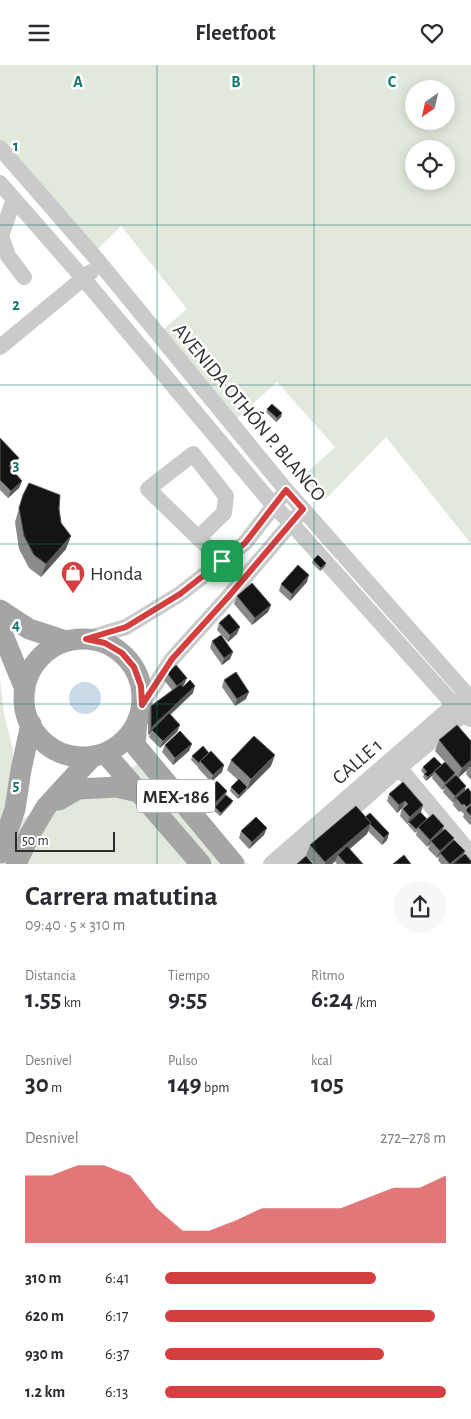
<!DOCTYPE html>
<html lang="es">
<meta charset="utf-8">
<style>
:root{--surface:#fff;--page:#f7f7f7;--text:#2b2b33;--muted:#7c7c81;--accent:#d53e3f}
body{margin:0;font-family:"Alegreya Sans",sans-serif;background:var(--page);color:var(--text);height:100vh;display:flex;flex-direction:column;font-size:19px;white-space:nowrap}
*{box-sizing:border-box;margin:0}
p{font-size:16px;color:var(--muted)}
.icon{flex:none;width:28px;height:28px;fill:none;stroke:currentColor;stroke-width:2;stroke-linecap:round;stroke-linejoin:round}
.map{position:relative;height:799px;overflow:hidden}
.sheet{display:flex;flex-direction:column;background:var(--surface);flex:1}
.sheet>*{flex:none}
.needle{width:32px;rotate:214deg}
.controls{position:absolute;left:405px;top:15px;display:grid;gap:10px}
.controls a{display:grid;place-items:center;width:50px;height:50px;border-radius:50%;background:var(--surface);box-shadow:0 2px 12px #0003;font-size:25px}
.scale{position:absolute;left:15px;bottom:12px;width:100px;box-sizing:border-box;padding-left:5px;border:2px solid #2d2d2d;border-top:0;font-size:14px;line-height:18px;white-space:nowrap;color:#2d2d2d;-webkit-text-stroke:4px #fff;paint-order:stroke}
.pin{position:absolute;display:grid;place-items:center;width:42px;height:42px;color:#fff;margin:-21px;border-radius:10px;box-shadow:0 2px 8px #0006}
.round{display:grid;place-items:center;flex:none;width:52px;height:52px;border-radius:26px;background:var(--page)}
.overview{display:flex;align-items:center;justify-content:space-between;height:85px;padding:0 25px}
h1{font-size:28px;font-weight:600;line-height:38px}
.figures{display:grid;grid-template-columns:repeat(3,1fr);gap:8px;height:85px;padding:5px 25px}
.figures div{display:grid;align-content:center}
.figures b{font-size:25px;font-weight:600}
.figures small{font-size:14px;font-weight:400}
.figures p{font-size:14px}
.chart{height:140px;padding:10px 25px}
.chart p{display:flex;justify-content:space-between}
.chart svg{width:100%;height:90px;margin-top:5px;fill:var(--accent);opacity:.7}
ul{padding:0 25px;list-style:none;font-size:16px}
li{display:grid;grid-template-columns:80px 60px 1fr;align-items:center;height:38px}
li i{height:12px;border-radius:6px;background:var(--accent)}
header{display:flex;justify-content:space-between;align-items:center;height:65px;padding:0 25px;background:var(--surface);font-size:22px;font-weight:600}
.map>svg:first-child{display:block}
.green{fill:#e2e9dc;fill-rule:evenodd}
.water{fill:#c9dae8}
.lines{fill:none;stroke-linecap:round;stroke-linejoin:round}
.minor{stroke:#cacaca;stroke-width:16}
.major{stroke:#a5a5a5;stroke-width:21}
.wall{fill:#8a8a8a}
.shaded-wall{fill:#5a5a5a}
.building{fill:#141414;stroke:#5a5a5a}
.route-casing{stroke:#fff;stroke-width:10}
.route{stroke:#d53e3f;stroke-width:6}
.grid{fill:none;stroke:#0f766e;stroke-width:1;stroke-opacity:0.55}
.labels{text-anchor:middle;stroke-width:5;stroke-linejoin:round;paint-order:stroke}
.shield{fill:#fff;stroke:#6c6c6c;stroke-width:1}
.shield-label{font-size:19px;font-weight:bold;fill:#2d2d2d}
.street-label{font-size:20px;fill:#2d2d2d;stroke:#fff}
.poi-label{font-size:20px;fill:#2d2d2d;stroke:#fff;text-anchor:start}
.grid-label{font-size:16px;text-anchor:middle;font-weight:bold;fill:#0f766e;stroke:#fff;stroke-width:5;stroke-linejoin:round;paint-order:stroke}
</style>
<header><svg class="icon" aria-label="menu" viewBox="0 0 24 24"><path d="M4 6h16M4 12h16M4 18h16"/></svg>Fleetfoot<svg class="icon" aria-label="heart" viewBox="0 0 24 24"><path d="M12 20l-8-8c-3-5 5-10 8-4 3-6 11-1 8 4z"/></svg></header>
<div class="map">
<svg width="471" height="799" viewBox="0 0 471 799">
<rect width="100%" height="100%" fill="#fff"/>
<path class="green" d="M0,0H471V479L386,372L325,435L302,412L335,382L277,317L234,356L159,268L187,244L121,161L96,186L0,74ZM414,24H446V56H414ZM414,84H446V116H414Z
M0,613L4,649L13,685L14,731L0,774Z
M153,692L248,799H0V777L7,761Z"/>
<path class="water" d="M69 633a16 16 0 1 1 32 0a16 16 0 1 1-32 0Z"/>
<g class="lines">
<path class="minor" d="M0,83L94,191L286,425L471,634
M0,118L83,213L274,441L291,458L463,650L471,654
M14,134L1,171L8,191L24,212
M0,282L91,207
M198,473L224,448L226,431L193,389L148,424L222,496
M86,574L126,562L180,529L245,478L280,433
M142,640L172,594L229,531L299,449
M392,694L471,789
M271,799L462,633
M291,799L399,703L470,644"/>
<path class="major" d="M0,545L29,564L66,576
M0,563L25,624
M24 633a59 59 0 1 1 118 0a59 59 0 1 1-118 0Z
M137,656L135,680L234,799
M105,688L201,799
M59,735L78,724L117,722L138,727
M0,788L15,744L21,705L31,659
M16,799L30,769L46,742L93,691"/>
</g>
<path class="wall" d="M267,344L282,348L281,352L276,357L266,347Z
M0,373L16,400L11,404L22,416L19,423L8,433L0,425Z
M23,430L59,444L66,484L41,512L29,503L19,484L15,457Z
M313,495L326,498L325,501L320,506L312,498Z
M307,517L290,536L279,526L281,519Z
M237,531L271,540L268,547L252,560L234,539Z
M219,558L237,569L228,577L217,565Z
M212,576L233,587L230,594L222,600L210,583Z
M167,608L184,620L193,628L170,650L180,660L177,667L160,683L149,672L150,668L148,670V648L151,641L172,625L164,615Z
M224,615L246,634L235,641L222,622Z
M439,675L471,676V715L466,709L467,705L459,712L465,725L471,727V759L470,760L463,752L464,749L461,746L459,747L453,740L454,737L453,738L443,727L444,723L442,725L432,713L433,710L426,716L423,712L424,709L421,706L423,702L442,700L445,697L435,686Z
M165,680L189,686L173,700L162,687Z
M209,688L224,700L222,707L211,717L198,703V701V702L191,695L192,691Z
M231,695L271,701L247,725V724L246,726L238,734L230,726L231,722L238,715L227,705Z
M403,717L421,747L427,754L442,766L454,773L452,777L465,786L463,790L471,799H441L438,795L439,791L437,793L428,784L430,779L427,782L416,770L417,766L415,768L408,760L409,757L407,759L400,751L402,743L397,748L387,736L389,729Z
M227,726L225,731L233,736L231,739L220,751L213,745L214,744L211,747L201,738L203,731Z
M365,752L389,768L387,775L382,780L368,766L367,769L350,784L363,799H337L335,797V796L332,799H314L306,790L310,780Z
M241,766L264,770L249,784L239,773Z"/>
<path class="shaded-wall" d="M282,348L281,352L276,357L277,353Z
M19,393L16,400L6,409L9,401Z
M22,416L19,423L8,433L11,426Z
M71,471L66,484L41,512L46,499Z
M326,498L325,501L320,506L321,503Z
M309,510L307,517L290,536L292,529Z
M271,540L268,547L252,560L255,553Z
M240,562L237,569L228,577L230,570Z
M233,587L230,594L222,600L224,593Z
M187,613L184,620L175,628L177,621Z
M195,621L193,628L153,666L152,665L150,668L148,670L151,663Z
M249,627L246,634L235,641L237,634Z
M180,660L177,667L160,683L163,676Z
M192,679L189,686L173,700L175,693Z
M275,690L271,701L247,725L251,714Z
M471,695V702H468L467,705L458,713L462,703Z
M224,700L222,707L211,717L213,710Z
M434,707L433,710L426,716L428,712Z
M455,708L453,715L445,720L444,723L442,725L445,718Z
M466,721L464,728L456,733L453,738L455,731Z
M247,722L246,726L238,734L239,730Z
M227,726L224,733L215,742L211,747L213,740Z
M233,736L231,739L220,751L221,748Z
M405,736L402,743L397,748L399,740Z
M423,740L421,747L407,759L410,752Z
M371,758L367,769L340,792L338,790L335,796L332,799H325V797Z
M444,761L442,768L431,776L430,779L427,782L430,775Z
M267,763L264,770L249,784L252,777Z
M389,768L387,775L382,780L384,773Z
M454,773L451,780L440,788L439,791L437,793L440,786Z
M465,786L462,793L456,799H451Z"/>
<path class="building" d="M272,339L282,348L277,353L267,344Z
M0,373L19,393L9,401L22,416L11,426L0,415Z
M29,418L60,430L59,444L61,458L71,471L46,499L34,490L24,471L19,443L23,430Z
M318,490L326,498L321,503L313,495Z
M298,500L309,510L292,529L281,519Z
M252,518L271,540L255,553L237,531Z
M229,549L240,562L230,570L219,558Z
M221,570L233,587L224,593L212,576Z
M176,600L187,613L177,621L167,608Z
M236,607L249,627L237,634L224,615Z
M190,615L195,621L151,663V641L181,619L183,622Z
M169,648L180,660L163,676L152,665Z
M457,660L471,676V695L462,703L439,675Z
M180,666L192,679L175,693L165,680Z
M254,671L275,690L251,714L231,695Z
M203,681L209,688L200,696L199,698L192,691Z
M211,686L224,700L213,710L200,696Z
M434,692L442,700L428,712L424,709L427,707L423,702Z
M445,697L455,708L445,718L434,706Z
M456,710L466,721L455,731L445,720Z
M239,714L247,722L239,730L231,722Z
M217,716L227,726L213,740L203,731Z
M403,717L423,740L410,752L403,744L408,739L405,736L399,740L389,729Z
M468,723L471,727V738L467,742L464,739L462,740L456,733Z
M226,730L233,736L221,748L215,742Z
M471,740V751L466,745Z
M356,741L371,758L325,797L310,780Z
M420,747L427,754L416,764L409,757Z
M370,748L389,768L384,773L370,759L371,758L365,752Z
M433,749L444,761L430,775L418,762Z
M256,752L267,763L252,777L241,766Z
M445,764L454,773L440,786L431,776Z
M454,775L465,786L450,799L440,788Z
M347,781L363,799H346L338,790Z
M465,789L471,796V799H453Z
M404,790L411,799H393Z
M306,791L313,799H297Z"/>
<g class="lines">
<defs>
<path id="route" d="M286,425L303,444L229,531L172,594L142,640L141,621L134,602L122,588L105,578L86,574L126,562L180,529L245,478Z"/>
</defs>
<use href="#route" class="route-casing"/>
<use href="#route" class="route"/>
</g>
<path class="grid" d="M157,0V799M314,0V799M0,160H471M0,320H471M0,479H471M0,639H471"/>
<defs>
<symbol id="shop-pin" viewBox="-11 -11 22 30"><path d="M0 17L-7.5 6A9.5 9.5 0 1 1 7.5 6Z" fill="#d53e3f" stroke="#fff"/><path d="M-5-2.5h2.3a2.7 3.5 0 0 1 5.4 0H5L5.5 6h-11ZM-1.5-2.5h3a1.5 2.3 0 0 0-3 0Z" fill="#fff"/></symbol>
</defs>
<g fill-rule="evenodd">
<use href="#shop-pin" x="59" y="494" width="28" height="38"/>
</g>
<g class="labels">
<rect class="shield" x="137" y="714.5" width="78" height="33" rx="4"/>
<g class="shield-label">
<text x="176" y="738">MEX-186</text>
</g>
<g class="street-label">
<text transform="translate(250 347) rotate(50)" y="7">AVENIDA OTHÓN P. BLANCO</text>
<text transform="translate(357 696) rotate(-41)" y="7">CALLE 1</text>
</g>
<g class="poi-label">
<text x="90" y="515">Honda</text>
</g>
</g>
<g class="grid-label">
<text x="78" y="22">A</text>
<text x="236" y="22">B</text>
<text x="392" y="22">C</text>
<text x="16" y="86">1</text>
<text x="16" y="245">2</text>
<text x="16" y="405">3</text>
<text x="16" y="565">4</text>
<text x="16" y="725">5</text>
</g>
</svg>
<div class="controls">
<a><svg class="needle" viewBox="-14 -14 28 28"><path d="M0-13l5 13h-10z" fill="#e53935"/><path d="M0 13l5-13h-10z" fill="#7c7c81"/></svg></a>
<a><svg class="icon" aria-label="locate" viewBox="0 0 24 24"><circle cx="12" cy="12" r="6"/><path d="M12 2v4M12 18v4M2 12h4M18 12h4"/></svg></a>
</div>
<div class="scale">50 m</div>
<div class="pin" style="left:222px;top:496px;background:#1e9e55"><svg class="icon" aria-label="arrive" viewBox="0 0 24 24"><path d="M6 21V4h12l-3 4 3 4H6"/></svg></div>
</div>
<section class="sheet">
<div class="overview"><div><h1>Carrera matutina</h1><p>09:40 · 5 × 310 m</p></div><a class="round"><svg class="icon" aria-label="share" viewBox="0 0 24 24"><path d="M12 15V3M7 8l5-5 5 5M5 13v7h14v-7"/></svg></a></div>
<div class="figures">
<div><p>Distancia</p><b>1.55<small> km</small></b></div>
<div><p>Tiempo</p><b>9:55</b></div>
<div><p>Ritmo</p><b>6:24<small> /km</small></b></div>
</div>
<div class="figures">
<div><p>Desnivel</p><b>30<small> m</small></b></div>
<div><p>Pulso</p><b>149<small> bpm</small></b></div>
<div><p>kcal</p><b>105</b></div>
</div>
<div class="chart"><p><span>Desnivel</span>272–278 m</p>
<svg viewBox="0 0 160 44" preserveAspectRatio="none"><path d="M0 44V11L10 11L20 6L30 6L40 11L50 27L60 38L70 38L80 33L90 27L100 27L110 27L120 27L130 22L140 17L150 17L160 11V44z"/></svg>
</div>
<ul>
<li><b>310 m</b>6:41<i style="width:75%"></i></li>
<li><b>620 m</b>6:17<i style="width:96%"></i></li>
<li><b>930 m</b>6:37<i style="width:78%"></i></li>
<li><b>1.2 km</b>6:13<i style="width:100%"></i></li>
</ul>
</section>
